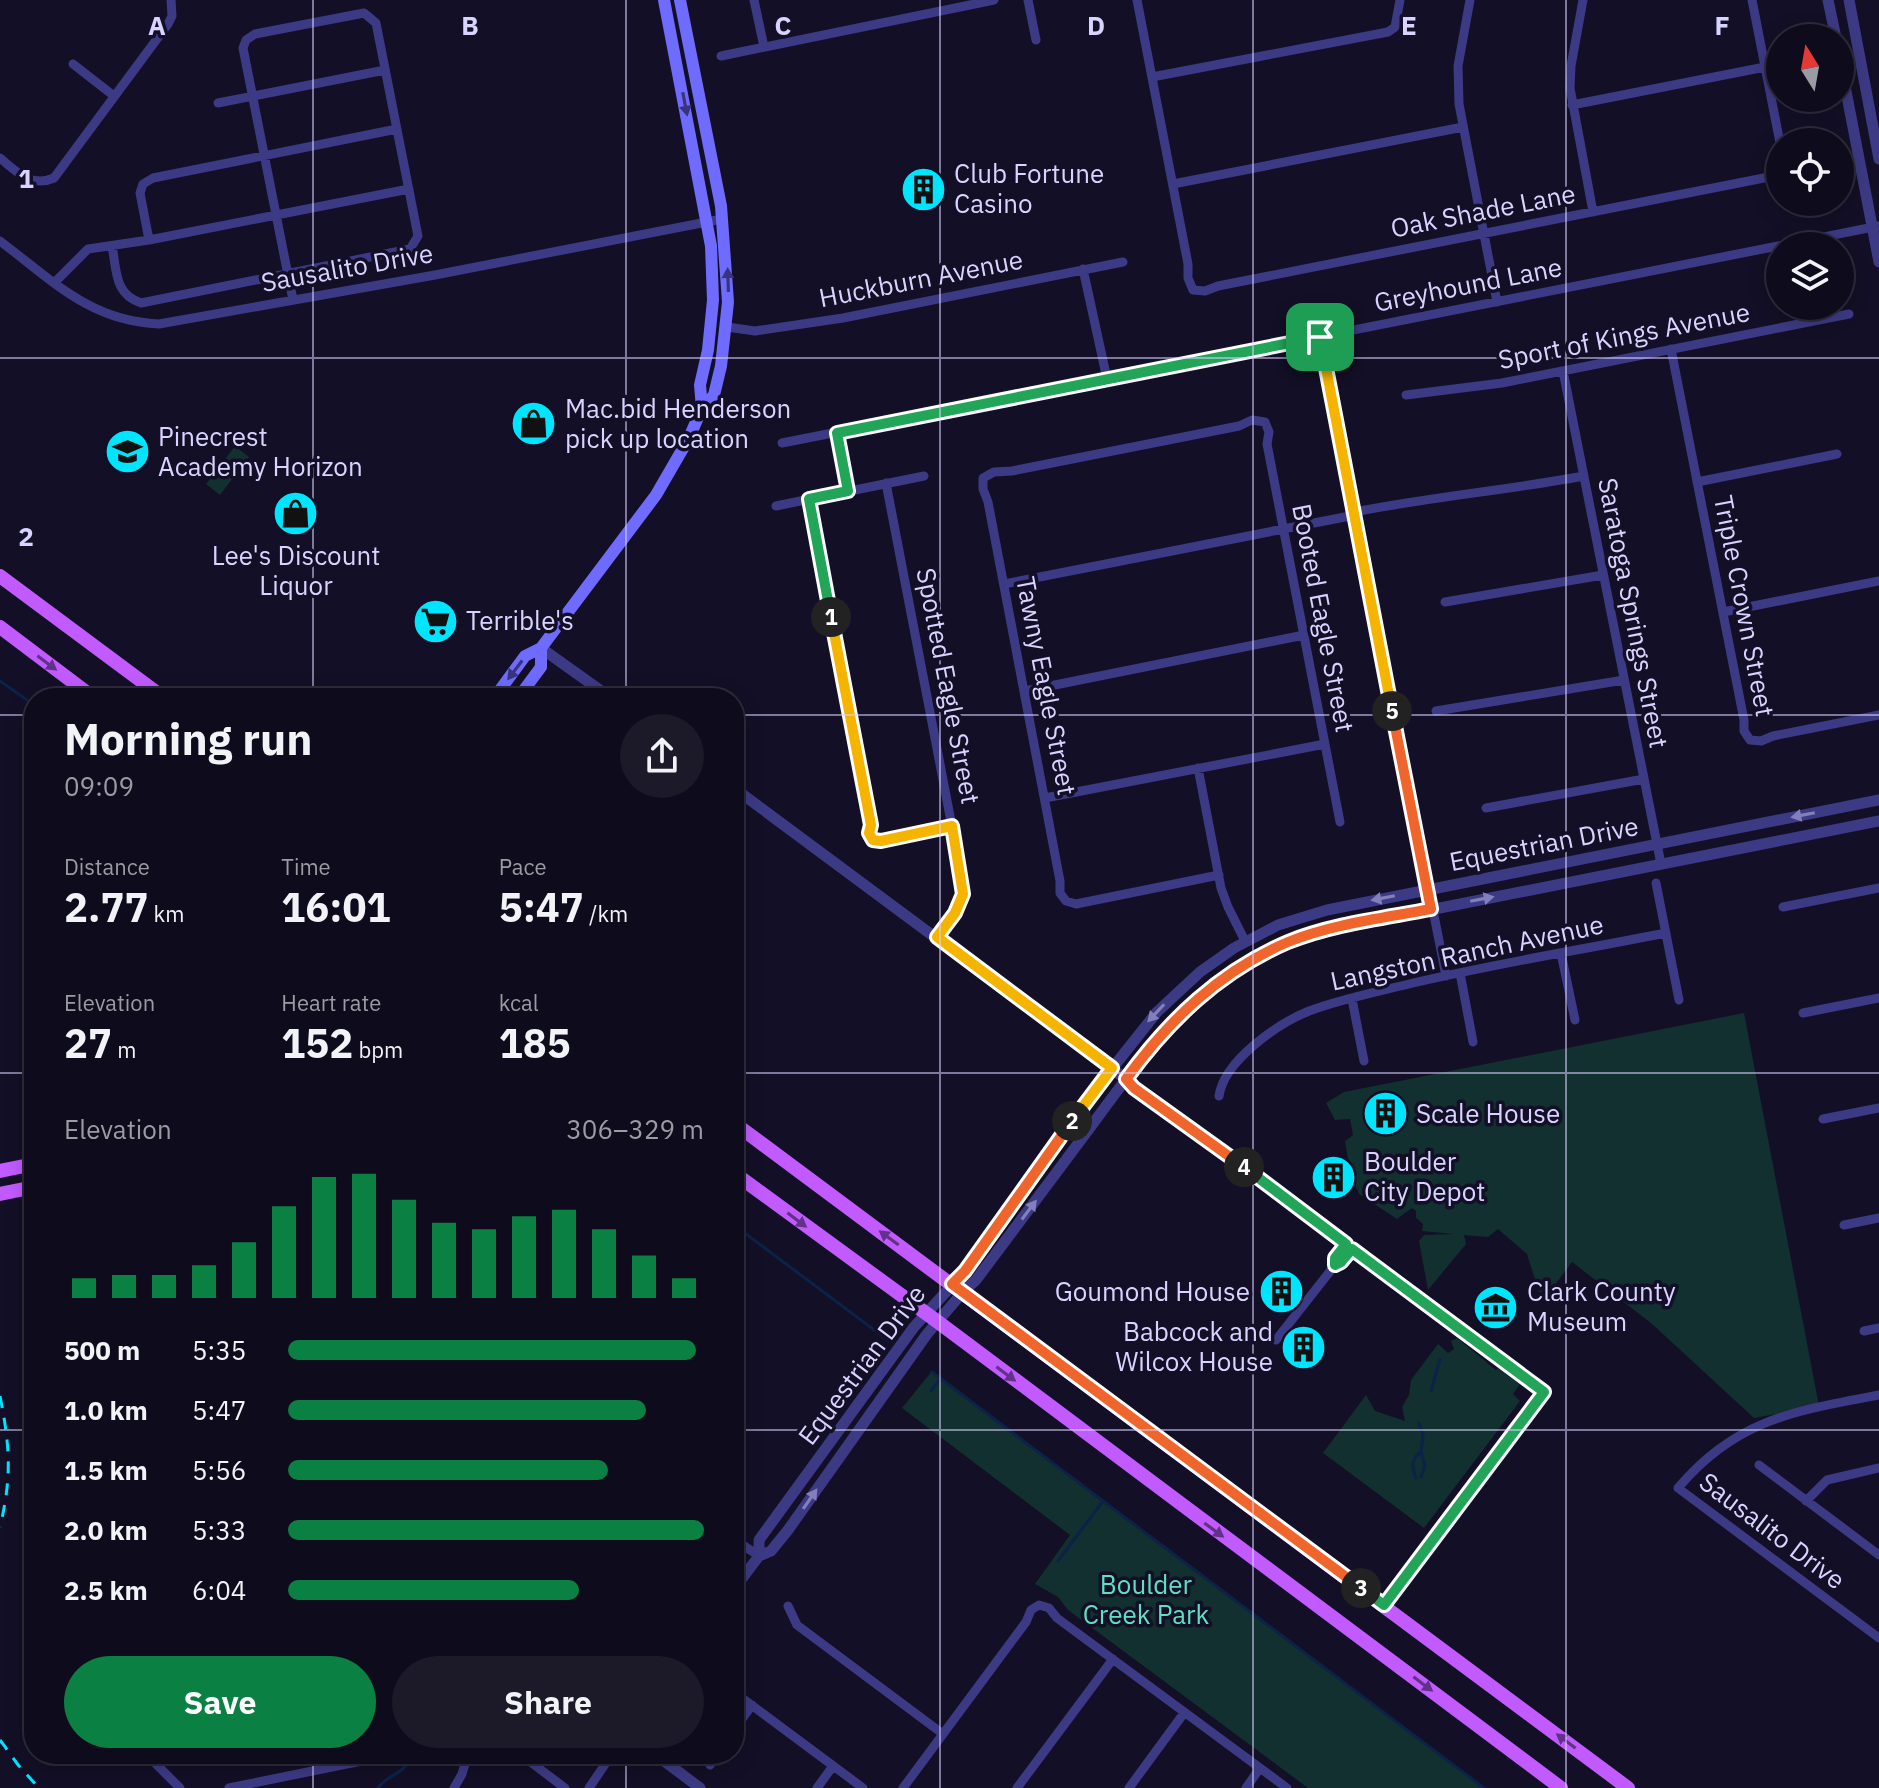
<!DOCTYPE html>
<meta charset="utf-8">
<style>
:root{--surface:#0e0b1c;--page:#1c1929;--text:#f1f3f6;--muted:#9b9ba3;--line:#2e2b3b;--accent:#0b8043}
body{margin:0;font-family:"IBM Plex Sans",sans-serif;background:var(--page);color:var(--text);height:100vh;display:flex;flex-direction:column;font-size:30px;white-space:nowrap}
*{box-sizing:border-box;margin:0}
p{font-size:26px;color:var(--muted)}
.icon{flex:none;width:44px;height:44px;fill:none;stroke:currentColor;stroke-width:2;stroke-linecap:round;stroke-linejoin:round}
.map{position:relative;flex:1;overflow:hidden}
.drawer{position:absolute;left:24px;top:688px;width:720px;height:1076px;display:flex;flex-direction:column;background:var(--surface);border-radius:32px;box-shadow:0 4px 20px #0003,0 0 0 2px var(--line)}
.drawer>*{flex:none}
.needle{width:52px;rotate:349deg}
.controls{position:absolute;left:1766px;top:24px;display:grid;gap:16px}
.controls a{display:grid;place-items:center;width:88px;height:88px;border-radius:50%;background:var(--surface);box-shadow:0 4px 20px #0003,0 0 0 2px var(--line);font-size:40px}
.pin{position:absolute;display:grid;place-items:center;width:68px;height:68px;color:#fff;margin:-34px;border-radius:16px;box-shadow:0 4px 12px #0006}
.km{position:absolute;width:40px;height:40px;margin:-20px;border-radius:50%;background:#222;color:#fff;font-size:22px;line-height:40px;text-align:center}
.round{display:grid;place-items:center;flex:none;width:84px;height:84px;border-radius:42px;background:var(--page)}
.summary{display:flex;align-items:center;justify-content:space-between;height:136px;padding:0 40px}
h1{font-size:44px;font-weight:700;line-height:60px}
.metrics{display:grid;grid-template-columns:repeat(3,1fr);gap:12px;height:136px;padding:8px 40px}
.metrics div{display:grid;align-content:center}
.metrics b{font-size:40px;font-weight:700}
.metrics small{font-size:22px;font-weight:400}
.metrics p{font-size:22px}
.chart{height:224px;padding:16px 40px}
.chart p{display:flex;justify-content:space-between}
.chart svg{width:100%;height:144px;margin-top:8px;stroke:var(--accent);stroke-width:6}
.cta{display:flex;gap:16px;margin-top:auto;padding:16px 40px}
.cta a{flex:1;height:92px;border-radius:48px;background:var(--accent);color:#fff;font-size:32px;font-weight:700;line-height:92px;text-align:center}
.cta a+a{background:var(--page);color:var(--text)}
ul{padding:0 40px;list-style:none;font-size:26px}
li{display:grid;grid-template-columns:128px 96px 1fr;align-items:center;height:60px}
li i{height:20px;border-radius:10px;background:var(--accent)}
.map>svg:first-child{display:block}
.green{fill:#12302f}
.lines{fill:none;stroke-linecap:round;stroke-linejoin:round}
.stream{stroke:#0c2248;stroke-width:3}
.minor{stroke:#3d3a85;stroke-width:9}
.tertiary{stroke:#3d3a85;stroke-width:11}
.secondary{stroke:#6f6bff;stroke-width:12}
.primary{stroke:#c25bff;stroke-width:14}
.rail{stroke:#00e5ff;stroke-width:3;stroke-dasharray:12 10;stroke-linecap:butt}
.oneway{fill:#38347d}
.oneway2{fill:#623188}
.oneway3{fill:#837fbc}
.split-1-casing{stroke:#fff;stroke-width:16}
.split-2-casing{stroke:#fff;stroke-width:16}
.split-3-casing{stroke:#fff;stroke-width:16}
.split-4-casing{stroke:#fff;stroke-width:16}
.split-5-casing{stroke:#fff;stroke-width:16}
.split-6-casing{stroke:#fff;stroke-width:16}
.split-1{stroke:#22a559;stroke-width:10}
.split-2{stroke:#f5b400;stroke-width:10}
.split-3{stroke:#f0652b;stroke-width:10}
.split-4{stroke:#22a559;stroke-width:10}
.split-5{stroke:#f0652b;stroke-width:10}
.split-6{stroke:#f5b400;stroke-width:10}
.grid{fill:none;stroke:#d9d4ff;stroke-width:2;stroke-opacity:0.55}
.labels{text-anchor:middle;stroke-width:7;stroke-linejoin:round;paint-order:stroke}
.poi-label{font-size:26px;fill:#d9d4ff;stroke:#130f26;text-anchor:start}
.street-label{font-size:26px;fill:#d9d4ff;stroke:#130f26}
.park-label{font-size:26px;fill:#5fe0c0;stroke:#130f26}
.grid-label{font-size:26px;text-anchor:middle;font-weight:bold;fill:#d9d4ff;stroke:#130f26;stroke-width:7;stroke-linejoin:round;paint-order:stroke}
</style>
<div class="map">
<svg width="1879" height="1788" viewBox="0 0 1879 1788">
<rect width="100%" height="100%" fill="#130f26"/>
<path class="green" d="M235,446L249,457L220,495L206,484Z
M1744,1013L1819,1406L1754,1418L1651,1323L1572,1262L1542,1302L1527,1254L1498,1229L1488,1237L1464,1235L1466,1244L1428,1290L1419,1241L1424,1235L1453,1234L1422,1231L1423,1224L1416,1218V1211L1412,1208L1397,1219L1359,1194L1350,1171L1345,1141L1353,1135L1350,1119L1335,1120L1326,1103L1344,1092Z
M1457,1338L1496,1370L1498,1368L1520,1384L1513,1394L1520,1401L1424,1528L1323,1453L1366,1395L1375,1411L1405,1421L1402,1407L1409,1395L1411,1380L1438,1344L1448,1353L1454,1349L1451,1341Z
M932,1371L1485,1788H1308L1068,1610L1058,1597L1035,1584L1070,1535L902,1408Z"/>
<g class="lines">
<path class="stream" d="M0,681L34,705
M734,1225L889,1341
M932,1372L1484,1788
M931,1391L940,1379
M1431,1391L1440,1359
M1419,1423L1423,1435L1421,1452L1425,1466L1421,1477
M1416,1478C1412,1469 1411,1460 1419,1453
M1058,1561L1103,1501
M378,1788C387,1775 404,1774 410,1759"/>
<path class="minor" d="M754,0L764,47
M1028,0L1036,40
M1137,0L1188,264V278L1193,290L1205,291L1218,286L1774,176L1780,171
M1470,0L1458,66L1459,104L1497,302
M1583,0L1571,66L1570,88L1593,212
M1752,0L1780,143
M721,56L994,0
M73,64L114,96
M1152,77L1388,32L1395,27L1400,0
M218,103L385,70
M1572,105L1765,67
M0,158C17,172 31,188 54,178L168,24L172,16L171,0
M1173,184L1463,127
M149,240L140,193L143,184L153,178L397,129
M0,241C53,281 90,321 159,324L435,275L722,219
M112,246C117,271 114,294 141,303L410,249L418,236L376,23L364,13L255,34L246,40L243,48L288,275L293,300
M1083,269L1107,379
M55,282L88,249L149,240L409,189
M727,327L755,331L843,318L1123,262
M1320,337L1446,976
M1671,349L1744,720V731L1750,740L1761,741L1773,736L1879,715
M1563,371L1661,864
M1406,395L1502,383L1849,314
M837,433L848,491
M782,443L1879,226
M1697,482L1837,454
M886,483L963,884L960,904L937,937
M809,499L871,825L869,833L873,840L881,841L952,826
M776,506L924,476
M1354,512C1430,497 1508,490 1584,476
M1004,584L1355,515
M1445,602L1603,575
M1723,612L1879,581
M1025,691L1304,635
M1436,711L1624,680
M1198,768L1221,888L1228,907L1245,941
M1045,798L1325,744
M1486,808L1644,779
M1219,875L1076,904L1066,901L1060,893V881L988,502L983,489V478L994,472L1012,471L1239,426L1252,420L1265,422L1269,432L1267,444L1340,822
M1656,883L1679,1000
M1783,907L1879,888
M1561,953L1575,1020
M1460,973L1473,1042
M1352,999L1364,1061
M1803,1013L1879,998
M1126,1079L1134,1088L1274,1189L1544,1392L1384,1605
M1219,1096C1224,1061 1277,1024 1309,1011C1341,999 1376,992 1409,984C1493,964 1580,950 1666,933
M1823,1119L1879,1108
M1844,1225L1879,1218
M1335,1265L1341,1262L1352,1249
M1864,1331L1879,1328
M1276,1340L1335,1265V1258L1346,1244
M1879,1395C1795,1411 1736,1419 1678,1488L1879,1638
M1759,1465L1879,1555
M1806,1501L1827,1480L1879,1468
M734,1539L759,1556
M788,1606L797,1625L943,1734
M734,1692L863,1788
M734,1730L752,1705
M520,1754L565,1788
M156,1764L180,1788
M710,1765L717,1754
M229,1788L396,1754
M454,1788L462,1774L468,1754
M589,1788L612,1754
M817,1788L833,1766
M903,1788L1026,1622L1031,1610L1039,1605L1049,1608L1057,1618L1287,1788
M1017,1788L1113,1659
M1129,1788L1184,1713
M1246,1788L1260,1768"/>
<path class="tertiary" d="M1828,0L1836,38
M1849,0L1879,159
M1840,60L1879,262
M541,648L611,698
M734,788L1126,1079
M759,1556V1540L914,1327L965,1271L1099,1085L1157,1012L1200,972L1234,948L1278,925L1327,910L1879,800
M734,1589L759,1556L771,1551L788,1530L927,1334L963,1292L976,1280C1013,1231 1049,1182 1086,1133C1159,1034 1208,961 1334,929L1879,821
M655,1754L700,1788"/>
<path class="secondary" d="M664,0L711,246L713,300L708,350L700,385L702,408
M494,698L525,656L541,648L656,495L689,438L702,408L714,395L721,366L728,302L721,206L680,0
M518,698L541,667V648"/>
<path class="primary" d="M0,576L164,698
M0,627L94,698
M734,1123L1628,1788
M0,1171L34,1164
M734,1173L938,1322L1561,1788
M0,1194L34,1187"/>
<path class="rail" d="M0,1396C10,1446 12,1477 0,1527
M0,1740L19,1766L39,1788"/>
</g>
<defs><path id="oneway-solid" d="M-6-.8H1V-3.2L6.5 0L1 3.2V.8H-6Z" transform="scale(2)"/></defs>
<g class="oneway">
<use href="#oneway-solid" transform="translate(685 104) rotate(79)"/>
<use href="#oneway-solid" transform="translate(728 280) rotate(-92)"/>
<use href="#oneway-solid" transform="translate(515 670) rotate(127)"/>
</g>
<g class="oneway2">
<use href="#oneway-solid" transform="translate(47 663) rotate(37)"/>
<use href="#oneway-solid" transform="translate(797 1220) rotate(37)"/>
<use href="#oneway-solid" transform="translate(889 1238) rotate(-144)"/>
<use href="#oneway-solid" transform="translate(1006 1374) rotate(37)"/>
<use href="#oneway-solid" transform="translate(1214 1530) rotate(36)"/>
<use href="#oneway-solid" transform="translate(1423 1684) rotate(37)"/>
<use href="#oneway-solid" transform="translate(1566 1741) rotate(-143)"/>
</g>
<g class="oneway3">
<use href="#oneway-solid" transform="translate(1803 815) rotate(169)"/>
<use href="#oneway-solid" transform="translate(1383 898) rotate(169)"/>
<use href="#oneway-solid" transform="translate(1482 899) rotate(-11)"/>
<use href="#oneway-solid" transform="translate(1156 1013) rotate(133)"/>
<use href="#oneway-solid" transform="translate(1029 1210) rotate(-53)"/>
<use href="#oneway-solid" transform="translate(810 1499) rotate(-55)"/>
</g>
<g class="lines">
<defs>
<path id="split-1" d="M831,617L809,499L848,491L837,433L1320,337"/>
<path id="split-2" d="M831,617L871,825L869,833L873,840L881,841L952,826L963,894L955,913L937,937L1112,1068L1072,1121"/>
<path id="split-3" d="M1072,1121L965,1271L952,1284L1361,1588"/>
<path id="split-4" d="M1244,1167L1346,1244L1335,1258V1265L1341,1262L1352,1249L1544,1392L1384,1605L1361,1588"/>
<path id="split-5" d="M1244,1167L1134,1088L1126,1079C1169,1020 1220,971 1288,942C1332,924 1384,918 1431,909L1392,711"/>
<path id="split-6" d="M1320,337L1392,711"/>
</defs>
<use href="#split-1" class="split-1-casing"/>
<use href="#split-2" class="split-2-casing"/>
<use href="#split-3" class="split-3-casing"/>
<use href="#split-4" class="split-4-casing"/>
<use href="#split-5" class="split-5-casing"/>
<use href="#split-6" class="split-6-casing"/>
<use href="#split-1" class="split-1"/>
<use href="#split-2" class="split-2"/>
<use href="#split-3" class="split-3"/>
<use href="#split-4" class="split-4"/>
<use href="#split-5" class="split-5"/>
<use href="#split-6" class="split-6"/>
</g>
<path class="grid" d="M313,0V698M626,0V698M940,0V1788M1253,0V1788M1566,0V1788M0,358H1879M0,715H34M734,715H1879M0,1073H34M734,1073H1879M0,1430H34M734,1430H1879M313,1754V1788M626,1754V1788"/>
<defs>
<symbol id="building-disc" viewBox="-11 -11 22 22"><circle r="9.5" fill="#00e5ff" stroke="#130f26"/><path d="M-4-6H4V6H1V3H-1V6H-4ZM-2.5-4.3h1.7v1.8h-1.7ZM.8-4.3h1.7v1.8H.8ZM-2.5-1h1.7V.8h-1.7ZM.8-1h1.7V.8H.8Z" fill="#111"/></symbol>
<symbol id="shop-disc" viewBox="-11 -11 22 22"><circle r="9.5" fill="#00e5ff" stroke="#130f26"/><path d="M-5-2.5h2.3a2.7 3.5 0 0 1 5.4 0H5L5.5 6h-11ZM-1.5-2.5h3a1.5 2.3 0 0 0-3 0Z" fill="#111"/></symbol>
<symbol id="school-disc" viewBox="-11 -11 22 22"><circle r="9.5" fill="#00e5ff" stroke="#130f26"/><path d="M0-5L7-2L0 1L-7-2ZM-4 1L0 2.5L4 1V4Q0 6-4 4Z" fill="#111"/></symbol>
<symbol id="supermarket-disc" viewBox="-11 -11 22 22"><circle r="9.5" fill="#00e5ff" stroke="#130f26"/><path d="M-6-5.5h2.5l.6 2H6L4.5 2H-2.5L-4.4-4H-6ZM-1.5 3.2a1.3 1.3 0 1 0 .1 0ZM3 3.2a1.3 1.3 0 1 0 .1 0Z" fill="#111"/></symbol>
<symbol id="museum-disc" viewBox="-11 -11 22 22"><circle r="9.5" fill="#00e5ff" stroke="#130f26"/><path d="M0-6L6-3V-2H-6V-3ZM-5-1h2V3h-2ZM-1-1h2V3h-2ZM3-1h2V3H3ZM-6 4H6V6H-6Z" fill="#111"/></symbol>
</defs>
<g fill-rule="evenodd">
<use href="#building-disc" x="898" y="164" width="51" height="51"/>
<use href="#shop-disc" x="508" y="398" width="51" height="51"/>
<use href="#school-disc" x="102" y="426" width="51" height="51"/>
<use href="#shop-disc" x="270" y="488" width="51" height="51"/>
<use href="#supermarket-disc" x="410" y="596" width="51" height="51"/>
<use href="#building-disc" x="1360" y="1088" width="51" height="51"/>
<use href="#building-disc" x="1308" y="1152" width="51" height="51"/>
<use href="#building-disc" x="1256" y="1266" width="51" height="51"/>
<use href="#museum-disc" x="1470" y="1282" width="51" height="51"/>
<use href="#building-disc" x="1278" y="1322" width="51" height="51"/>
</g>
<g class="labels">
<g class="poi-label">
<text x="954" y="183">Club Fortune<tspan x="954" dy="30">Casino</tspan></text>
<text x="565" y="418">Mac.bid Henderson<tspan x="565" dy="30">pick up location</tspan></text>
<text x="158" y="446">Pinecrest<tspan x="158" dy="30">Academy Horizon</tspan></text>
<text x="296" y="565" text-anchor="middle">Lee's Discount<tspan x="296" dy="30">Liquor</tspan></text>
<text x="466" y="630">Terrible's</text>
<text x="1416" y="1123">Scale House</text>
<text x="1364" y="1171">Boulder<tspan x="1364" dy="30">City Depot</tspan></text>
<text x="1250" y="1301" text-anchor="end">Goumond House</text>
<text x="1527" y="1301">Clark County<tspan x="1527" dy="30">Museum</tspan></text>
<text x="1273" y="1341" text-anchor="end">Babcock and<tspan x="1273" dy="30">Wilcox House</tspan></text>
</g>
<g class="street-label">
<text transform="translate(1483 211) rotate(-11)" y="9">Oak Shade Lane</text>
<text transform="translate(347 268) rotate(-10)" y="9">Sausalito Drive</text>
<text transform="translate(921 279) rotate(-11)" y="9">Huckburn Avenue</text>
<text transform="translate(1468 285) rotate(-11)" y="9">Greyhound Lane</text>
<text transform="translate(1624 336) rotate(-11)" y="9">Sport of Kings Avenue</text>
<text transform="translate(1744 606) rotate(79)" y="9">Triple Crown Street</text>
<text transform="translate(1633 613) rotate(79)" y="9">Saratoga Springs Street</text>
<text transform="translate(1323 618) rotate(79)" y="9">Booted Eagle Street</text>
<text transform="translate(948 686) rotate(79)" y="9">Spotted Eagle Street</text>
<text transform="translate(1046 686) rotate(79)" y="9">Tawny Eagle Street</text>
<text transform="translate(1544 844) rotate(-11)" y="9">Equestrian Drive</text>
<text transform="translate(1467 953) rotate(-12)" y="9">Langston Ranch Avenue</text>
<text transform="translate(862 1365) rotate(-53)" y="9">Equestrian Drive</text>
<text transform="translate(1772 1531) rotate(37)" y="9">Sausalito Drive</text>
</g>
<g class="park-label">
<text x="1146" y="1594">Boulder<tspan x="1146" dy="30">Creek Park</tspan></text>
</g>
</g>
<g class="grid-label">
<text x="157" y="35">A</text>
<text x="470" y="35">B</text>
<text x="783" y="35">C</text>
<text x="1096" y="35">D</text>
<text x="1409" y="35">E</text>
<text x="1722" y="35">F</text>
<text x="26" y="188">1</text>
<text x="26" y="546">2</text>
</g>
</svg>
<div class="controls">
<a><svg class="needle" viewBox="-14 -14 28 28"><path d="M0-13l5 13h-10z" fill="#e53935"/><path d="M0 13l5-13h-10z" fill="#9b9ba3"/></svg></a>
<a><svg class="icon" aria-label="locate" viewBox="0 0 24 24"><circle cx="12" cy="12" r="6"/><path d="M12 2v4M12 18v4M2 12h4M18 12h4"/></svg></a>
<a><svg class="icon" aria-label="layers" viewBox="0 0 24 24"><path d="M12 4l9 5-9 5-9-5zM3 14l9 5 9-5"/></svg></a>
</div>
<div class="pin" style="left:1320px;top:337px;background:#1e9e55"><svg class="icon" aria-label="arrive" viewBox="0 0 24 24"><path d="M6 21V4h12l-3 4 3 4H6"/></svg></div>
<b class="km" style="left:831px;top:617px">1</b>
<b class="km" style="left:1072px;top:1121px">2</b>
<b class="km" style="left:1361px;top:1588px">3</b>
<b class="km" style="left:1244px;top:1167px">4</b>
<b class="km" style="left:1392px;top:711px">5</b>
<section class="drawer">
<div class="summary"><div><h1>Morning run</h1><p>09:09</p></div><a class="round"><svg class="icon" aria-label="share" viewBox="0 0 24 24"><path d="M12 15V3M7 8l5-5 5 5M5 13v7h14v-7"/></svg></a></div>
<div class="metrics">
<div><p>Distance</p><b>2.77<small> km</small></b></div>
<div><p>Time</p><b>16:01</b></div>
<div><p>Pace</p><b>5:47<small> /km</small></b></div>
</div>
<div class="metrics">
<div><p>Elevation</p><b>27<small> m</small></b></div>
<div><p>Heart rate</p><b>152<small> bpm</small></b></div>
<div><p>kcal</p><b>185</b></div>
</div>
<div class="chart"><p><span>Elevation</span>306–329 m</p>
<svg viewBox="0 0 160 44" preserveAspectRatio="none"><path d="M5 44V38M15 44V37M25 44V37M35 44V34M45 44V27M55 44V16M65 44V7M75 44V6M85 44V14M95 44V21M105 44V23M115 44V19M125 44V17M135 44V23M145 44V31M155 44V38"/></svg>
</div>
<ul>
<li><b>500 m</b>5:35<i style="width:98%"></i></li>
<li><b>1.0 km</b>5:47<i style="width:86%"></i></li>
<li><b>1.5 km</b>5:56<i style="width:77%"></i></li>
<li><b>2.0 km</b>5:33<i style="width:100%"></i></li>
<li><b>2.5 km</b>6:04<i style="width:70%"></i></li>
</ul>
<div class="cta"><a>Save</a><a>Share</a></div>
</section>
</div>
